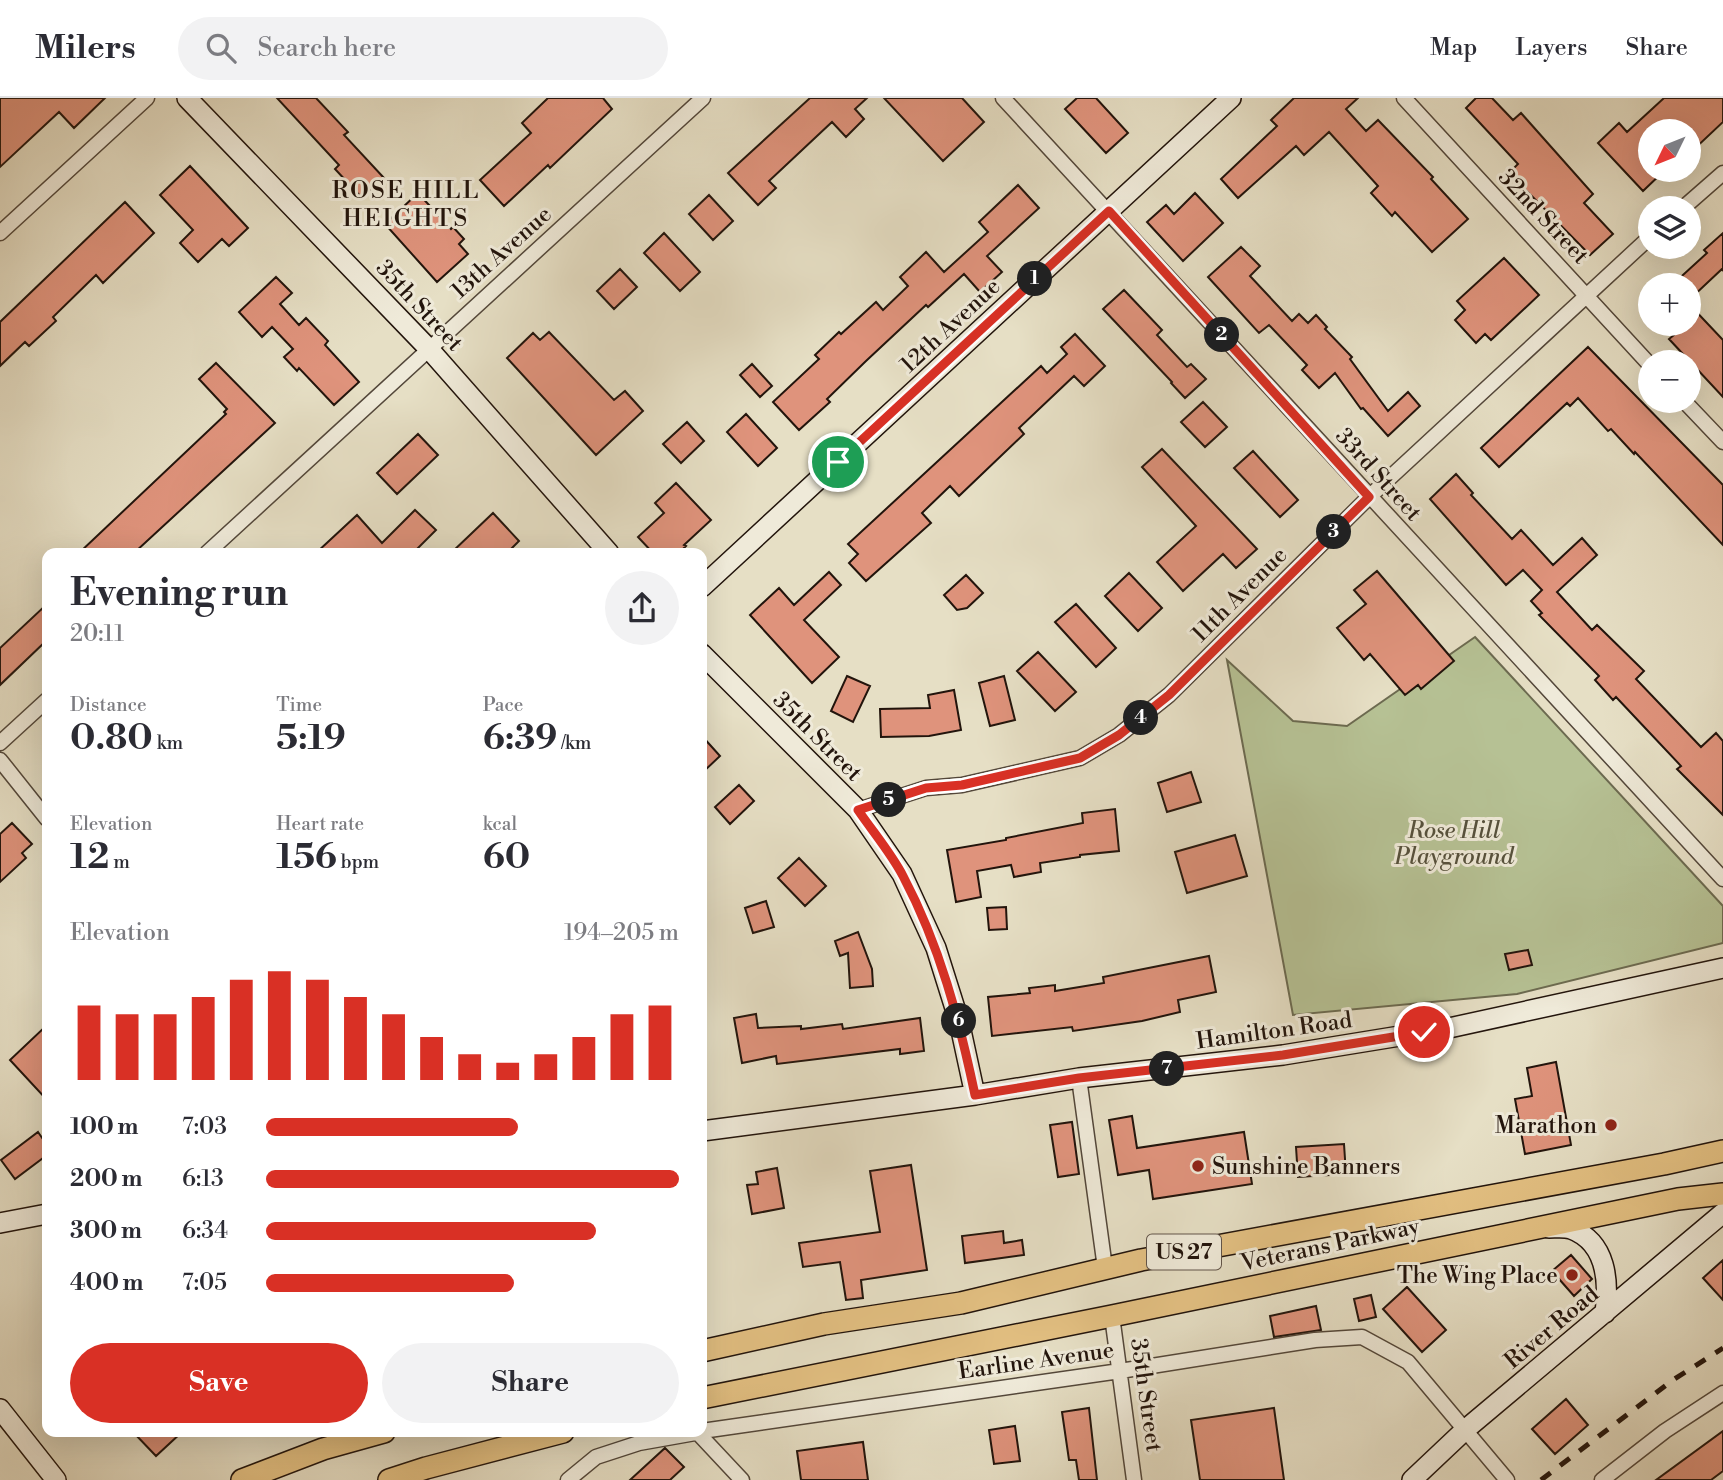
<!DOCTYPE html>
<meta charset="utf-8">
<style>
:root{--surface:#fff;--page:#f2f2f3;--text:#2b2b33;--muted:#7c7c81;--line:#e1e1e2;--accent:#d93025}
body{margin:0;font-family:"Libre Bodoni",serif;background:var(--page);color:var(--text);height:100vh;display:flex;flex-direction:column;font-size:26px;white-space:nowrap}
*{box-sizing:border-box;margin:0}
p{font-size:23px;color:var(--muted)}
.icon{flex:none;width:38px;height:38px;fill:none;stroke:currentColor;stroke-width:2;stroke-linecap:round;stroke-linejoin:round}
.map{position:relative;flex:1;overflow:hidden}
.sheet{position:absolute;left:42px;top:450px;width:665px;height:889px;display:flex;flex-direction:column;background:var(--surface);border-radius:14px;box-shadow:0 7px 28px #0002}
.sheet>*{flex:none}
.needle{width:46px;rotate:227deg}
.tools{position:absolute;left:1638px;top:21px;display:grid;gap:14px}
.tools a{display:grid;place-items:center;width:63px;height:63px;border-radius:50%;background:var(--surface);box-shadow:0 7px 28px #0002;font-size:35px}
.pin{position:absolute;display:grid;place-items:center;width:60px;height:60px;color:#fff;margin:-30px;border:4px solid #fff;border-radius:50%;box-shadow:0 2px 7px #0007}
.km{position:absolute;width:35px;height:35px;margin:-18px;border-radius:50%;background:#222;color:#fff;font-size:19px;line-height:35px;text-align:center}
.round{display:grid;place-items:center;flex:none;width:74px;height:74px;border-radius:37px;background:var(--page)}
.head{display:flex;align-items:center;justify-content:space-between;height:119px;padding:0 28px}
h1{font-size:38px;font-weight:700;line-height:52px}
.stats{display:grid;grid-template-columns:repeat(3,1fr);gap:10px;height:119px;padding:7px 28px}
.stats div{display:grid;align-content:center}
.stats b{font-size:35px;font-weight:700}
.stats small{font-size:19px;font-weight:400}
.stats p{font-size:19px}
.chart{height:196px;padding:14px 28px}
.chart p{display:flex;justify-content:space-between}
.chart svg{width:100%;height:126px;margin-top:7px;stroke:var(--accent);stroke-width:6}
.action{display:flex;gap:14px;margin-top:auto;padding:14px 28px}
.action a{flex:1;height:80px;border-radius:42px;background:var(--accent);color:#fff;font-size:28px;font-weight:700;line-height:80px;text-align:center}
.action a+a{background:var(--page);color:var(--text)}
ul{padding:0 28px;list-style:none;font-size:23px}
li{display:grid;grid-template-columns:112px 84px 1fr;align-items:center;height:52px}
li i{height:18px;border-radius:9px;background:var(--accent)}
header{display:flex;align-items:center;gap:42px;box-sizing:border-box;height:98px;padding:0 35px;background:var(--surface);border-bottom:2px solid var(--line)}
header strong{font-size:33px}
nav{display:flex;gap:38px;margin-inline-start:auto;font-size:24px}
.search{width:490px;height:63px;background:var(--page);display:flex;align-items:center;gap:18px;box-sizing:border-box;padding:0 24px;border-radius:38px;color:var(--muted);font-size:26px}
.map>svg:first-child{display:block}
.green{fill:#b6c194;stroke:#6c6a50;stroke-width:2}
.building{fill:#df937c;stroke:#22140c;stroke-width:2}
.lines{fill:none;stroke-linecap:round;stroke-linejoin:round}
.street-casing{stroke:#53473a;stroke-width:17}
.secondary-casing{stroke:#22140c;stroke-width:22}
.primary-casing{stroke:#22140c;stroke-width:24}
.street{stroke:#efead9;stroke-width:14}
.secondary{stroke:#efead9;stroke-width:19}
.primary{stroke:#e3c082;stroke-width:21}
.rail{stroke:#22140c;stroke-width:5;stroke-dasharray:12 12;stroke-linecap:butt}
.route-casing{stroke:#fff;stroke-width:14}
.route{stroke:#d93025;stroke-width:9}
.poi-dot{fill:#8f2418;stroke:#efead9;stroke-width:2.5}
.labels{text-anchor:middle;stroke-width:6;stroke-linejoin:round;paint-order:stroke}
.shield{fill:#efead9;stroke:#60544a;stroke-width:2}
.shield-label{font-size:21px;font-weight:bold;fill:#22140c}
.street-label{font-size:23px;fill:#22140c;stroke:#efead9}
.park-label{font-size:23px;font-style:italic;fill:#56513c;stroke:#efead9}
.poi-label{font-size:23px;fill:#22140c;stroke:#efead9;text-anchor:end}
.neighbourhood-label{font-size:24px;letter-spacing:2px;fill:#22140c;stroke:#efead9}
</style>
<header>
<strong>Milers</strong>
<div class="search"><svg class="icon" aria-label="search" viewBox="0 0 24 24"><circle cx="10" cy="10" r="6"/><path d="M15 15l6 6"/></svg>Search here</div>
<nav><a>Map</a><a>Layers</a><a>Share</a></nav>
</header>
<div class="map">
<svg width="1723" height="1382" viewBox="0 0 1723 1382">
<rect width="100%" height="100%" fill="#e6dfc5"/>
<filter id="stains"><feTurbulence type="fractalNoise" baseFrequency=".00286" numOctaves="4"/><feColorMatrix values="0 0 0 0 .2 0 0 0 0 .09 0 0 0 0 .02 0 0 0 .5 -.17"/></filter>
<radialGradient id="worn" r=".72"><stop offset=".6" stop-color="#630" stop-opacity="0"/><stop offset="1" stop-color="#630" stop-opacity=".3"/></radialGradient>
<path class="green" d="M1475,539L1723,808V845L1517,896L1293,917L1227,562L1293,623L1347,628Z"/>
<path class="building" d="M0,0H105L74,30L59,14L0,69Z
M277,0H316L348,34L344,37L384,80L362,100L335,71L339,67Z
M548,0H603L612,11L550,70L548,67L504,108L480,82L531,35L522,25Z
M810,0H867L855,11L864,21L846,39L832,24L769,83L776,90L758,107L728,75Z
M884,0H962L984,24L943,63Z
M1077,0H1096L1128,35L1106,55L1065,11Z
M1294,0H1358L1346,11L1366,33L1378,22L1433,79L1431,81L1468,121L1432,154L1395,114L1392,118L1371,95L1378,88L1329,34L1304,57L1296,48L1238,100L1221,81L1277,28L1271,22Z
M1476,0H1492L1513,22L1521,15L1593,96L1584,105L1613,136L1590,157L1509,75L1518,66L1466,10Z
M1664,0H1723V24L1689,56V33H1650V72H1665L1643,93L1598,45L1619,25L1627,34Z
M190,68L248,130L229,148L222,141L198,164L180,145L193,132L160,97Z
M1018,87L1039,110L987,158L1002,174L980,194L964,176L928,209L926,207L866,263L827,301L830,304L799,332L773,304L819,261L815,257L839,234L841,236L876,204L883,212L908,188L900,179L926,154L944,174L988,134L979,124Z
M418,95L451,131L453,129L464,141L459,146L468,156L437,184L385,126Z
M1195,95L1223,125L1183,163L1147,124L1166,107L1174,116Z
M709,97L733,123L713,142L689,116Z
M125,104L154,135L103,185L96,177L53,219L56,223L29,248L25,244L0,268V224Z
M664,135L700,174L680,193L644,155Z
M1723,135V173L1722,171L1689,202V187H1672L1707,155L1704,152Z
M1241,149L1260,168L1250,178L1292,223L1299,216L1308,225L1316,217L1327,229L1325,231L1352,259L1350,261L1388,313L1408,294L1420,308L1388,338L1363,310L1361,311L1335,275L1319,290L1302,272L1307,267L1269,227L1259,235L1208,179Z
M1504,160L1539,197L1491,242L1485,236L1476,245L1455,222L1465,212L1457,203Z
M620,171L637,189L614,211L597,193Z
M276,179L292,195L280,206L299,227L306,220L328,243L325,247L359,284L334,307L299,270L297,273L284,259L293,251L272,229L262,239L239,214Z
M1124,192L1162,232L1157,237L1187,269L1191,266L1206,281L1185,300L1171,285L1172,284L1103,211Z
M1689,206L1723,242V299L1669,241L1674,237L1663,226H1689Z
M549,234L614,302L625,293L643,313L596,357L507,260L533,235L540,242Z
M1075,236L1105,268L1084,288L1074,278L1019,330L1024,336L959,398L950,388L922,415L931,425L866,483L849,465L858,456L848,446L1041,268L1047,275L1067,256L1061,249Z
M1588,249L1723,387V447L1635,354L1634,356L1611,331L1608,333L1578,300L1570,308L1567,305L1499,369L1481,350Z
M216,265L275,325L134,455H79L226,316L224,314L227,311L199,281Z
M752,266L772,288L760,299L740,277Z
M1203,304L1227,329L1205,349L1181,324Z
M746,316L777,350L758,368L727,334Z
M687,324L704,343L681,365L663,346Z
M418,336L438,357L397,396L377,375Z
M1162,351L1257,451L1236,470L1223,456L1183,493L1157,464L1196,428L1142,369Z
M1253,353L1298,402L1280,419L1234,370Z
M1456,376L1473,395L1471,397L1512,441L1521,432L1553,467L1582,440L1597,457L1557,494L1592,532L1597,527L1644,573L1636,581L1701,649L1716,635L1723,643V717L1677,671L1681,668L1648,633L1616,599L1613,602L1595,582L1599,578L1539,517L1542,515L1531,503L1542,492L1523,472L1506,487L1430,401Z
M676,385L711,422L684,447L686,448L679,455H653L638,439L664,415L655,405Z
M415,412L436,432L413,455H316L357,417L382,445Z
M493,415L519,443L507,455H451Z
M1377,473L1454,563L1421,591L1418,587L1405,597L1370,556L1364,562L1337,530L1366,506L1354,492Z
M829,474L841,487L804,522L839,559L812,585L750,517L779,490L794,507Z
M1129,475L1162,510L1138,533L1105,498Z
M966,477L983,495L967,510L957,512L944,497Z
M47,506V542L0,587V550Z
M1076,506L1116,550L1096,569L1055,524Z
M1038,554L1076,594L1055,613L1017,573Z
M847,578L870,588L853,624L831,613Z
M1004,578L1015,622L990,628L979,585Z
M954,592L961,632L929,638L881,639L880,611L930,610L928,597Z
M702,638L720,658L702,675Z
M1191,674L1201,704L1167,714L1158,685Z
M739,687L754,703L730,726L715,709Z
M1115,711L1119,753L1080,757V759L1040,765L1041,774L1014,779L1011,767L977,773L981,799L956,804L947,752L1006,742V740L1083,725L1082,715Z
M12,725L32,746L22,755L26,760L0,784V736Z
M1235,737L1247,778L1187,795L1175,754Z
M799,760L826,788L805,808L778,780Z
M766,803L774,829L753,835L745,810Z
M1006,809L1007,831L989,832L987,810Z
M858,834L872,871L873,888L850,890L848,855L840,858L835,843Z
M1528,852L1532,867L1509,872L1505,856Z
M1209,858L1216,894L1178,902L1180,914L1142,923L1073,933L1072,929L992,938L988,899L1030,895L1029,890L1055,887V893L1104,885L1103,879Z
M756,916L758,930L801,928V931L842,926L843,931L920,920L924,953L900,956V951L777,966L776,958L742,965L734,920Z
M47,927V1002L10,962Z
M1556,964L1571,1047L1525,1056L1515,1001L1532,998L1527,970Z
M1132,1018L1137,1050L1244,1034L1252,1086L1153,1101L1149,1072L1118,1077L1109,1022Z
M1072,1024L1079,1076L1058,1079L1050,1027Z
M38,1034L47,1047V1057L15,1081L1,1062Z
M1344,1046L1346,1076L1298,1079L1296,1049Z
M911,1067L927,1172L861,1182L863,1200L846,1202L840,1164L803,1169L799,1145L880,1134L870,1073Z
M777,1070L784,1110L752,1116L747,1087L758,1086L756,1074Z
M1003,1133L1004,1145L1022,1142L1024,1157L965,1165L962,1138Z
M1571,1157L1592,1181L1574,1198L1552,1173Z
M1723,1162V1202L1703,1180Z
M1407,1189L1446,1232L1422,1254L1383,1211Z
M1371,1197L1376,1219L1359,1223L1354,1201Z
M1316,1208L1321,1232L1274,1239L1270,1218Z
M1566,1301L1588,1327L1555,1356L1532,1331Z
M1089,1310L1097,1382H1079L1076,1362H1069L1062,1314Z
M1274,1310L1284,1382H1200L1191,1322Z
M1015,1328L1020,1363L994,1366L989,1332Z
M1723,1333V1373L1711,1382H1656Z
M133,1334H182L156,1358Z
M863,1344L868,1382H801L797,1353Z
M665,1350L684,1369L670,1382H630Z"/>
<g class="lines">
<defs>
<path id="street" d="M1003,0L1723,781
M1404,0L1650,267
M1683,110L1723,75
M0,135L147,0
M1684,303L1723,344
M207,455L703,0
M0,645L47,602
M0,662L47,721
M858,712L926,690L962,687L1080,660L1119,637L1169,597L1369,399L1650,139
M1079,980L1105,1170
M1112,1218L1134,1382
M702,1333L1120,1273L1315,1242L1362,1239L1408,1264L1507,1382
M697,1334L742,1382
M568,1382L596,1359L639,1345L701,1334
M1602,1382L1665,1333L1723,1295"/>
<path id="secondary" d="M187,0L429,251L609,455
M702,489L1231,0
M702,556L858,712L902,776L936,850L959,923L975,997
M702,1033L975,997L1079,980L1283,957L1449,930L1723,870
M0,1125L47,1116
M1549,1130C1556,1130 1565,1129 1571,1131C1607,1144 1609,1184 1605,1215
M0,1311L56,1382
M1412,1382L1466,1331L1723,1115"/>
<path id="primary" d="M702,1253L824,1226L961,1205L1141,1162L1664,1066L1723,1053
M702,1300L1112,1218L1678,1101L1723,1096
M242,1382L323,1351L384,1334
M389,1382L426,1370L563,1334"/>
</defs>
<use href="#street" class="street-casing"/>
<use href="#secondary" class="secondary-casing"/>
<use href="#primary" class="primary-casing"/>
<use href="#street" class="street"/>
<use href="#secondary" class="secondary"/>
<use href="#primary" class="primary"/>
<path class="rail" d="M1541,1382L1673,1282L1723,1250"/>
</g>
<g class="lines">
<defs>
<path id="route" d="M838,364L1109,113L1369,399L1169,597L1119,637L1080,660L962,687L926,690L858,712C873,734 891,755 903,778C940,848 959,921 975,997L1079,980L1283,957L1424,934"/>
</defs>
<use href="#route" class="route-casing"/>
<use href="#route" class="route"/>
</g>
<g class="poi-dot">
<circle cx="1611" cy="1027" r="7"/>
<circle cx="1198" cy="1068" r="7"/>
<circle cx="1572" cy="1177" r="7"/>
</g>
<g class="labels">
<rect class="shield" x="1147" y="1136.5" width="74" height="35" rx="5"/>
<g class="shield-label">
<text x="1184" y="1161">US 27</text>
</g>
<g class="street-label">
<text transform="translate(1544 118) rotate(47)" y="8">32nd Street</text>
<text transform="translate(501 154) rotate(-42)" y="8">13th Avenue</text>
<text transform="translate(420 207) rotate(47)" y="8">35th Street</text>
<text transform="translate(950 227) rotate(-43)" y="8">12th Avenue</text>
<text transform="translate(1379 376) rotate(48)" y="8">33rd Street</text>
<text transform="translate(1239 496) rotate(-45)" y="8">11th Avenue</text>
<text transform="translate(818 638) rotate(45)" y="8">35th Street</text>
<text transform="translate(1274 932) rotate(-8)" y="8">Hamilton Road</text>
<text transform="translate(1330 1146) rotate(-12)" y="8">Veterans Parkway</text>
<text transform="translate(1551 1229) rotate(-40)" y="8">River Road</text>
<text transform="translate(1036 1262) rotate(-8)" y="8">Earline Avenue</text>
<text transform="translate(1147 1297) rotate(82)" y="8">35th Street</text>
</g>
<g class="park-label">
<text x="1454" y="740">Rose Hill<tspan x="1454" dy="26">Playground</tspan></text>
</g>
<g class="poi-label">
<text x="1597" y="1035">Marathon</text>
<text x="1212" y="1076" text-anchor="start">Sunshine Banners</text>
<text x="1558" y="1185">The Wing Place</text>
</g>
<g class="neighbourhood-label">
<text x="406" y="100">ROSE HILL<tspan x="406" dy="28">HEIGHTS</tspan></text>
</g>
</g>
<rect width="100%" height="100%" filter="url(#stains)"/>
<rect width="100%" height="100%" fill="url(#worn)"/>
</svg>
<div class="tools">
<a><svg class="needle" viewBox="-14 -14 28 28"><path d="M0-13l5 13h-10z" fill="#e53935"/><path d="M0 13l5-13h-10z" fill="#7c7c81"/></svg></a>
<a><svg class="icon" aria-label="layers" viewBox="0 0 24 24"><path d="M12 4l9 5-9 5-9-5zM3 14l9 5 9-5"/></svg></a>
<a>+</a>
<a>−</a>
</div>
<div class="pin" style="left:838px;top:364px;background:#1e9e55"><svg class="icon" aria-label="arrive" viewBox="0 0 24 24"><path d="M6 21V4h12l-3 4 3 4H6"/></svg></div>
<div class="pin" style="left:1424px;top:934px;background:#d93025"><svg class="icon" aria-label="check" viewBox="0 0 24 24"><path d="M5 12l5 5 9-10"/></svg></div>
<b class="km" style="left:1035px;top:181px">1</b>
<b class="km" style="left:1222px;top:237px">2</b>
<b class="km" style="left:1334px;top:434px">3</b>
<b class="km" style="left:1141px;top:620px">4</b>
<b class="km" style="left:889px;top:702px">5</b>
<b class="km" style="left:959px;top:923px">6</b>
<b class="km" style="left:1167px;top:971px">7</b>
<section class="sheet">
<div class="head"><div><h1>Evening run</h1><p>20:11</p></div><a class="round"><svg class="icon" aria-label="share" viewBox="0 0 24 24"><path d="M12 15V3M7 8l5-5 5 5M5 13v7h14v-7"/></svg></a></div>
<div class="stats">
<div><p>Distance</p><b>0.80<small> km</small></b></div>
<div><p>Time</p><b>5:19</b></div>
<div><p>Pace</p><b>6:39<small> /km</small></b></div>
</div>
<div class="stats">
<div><p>Elevation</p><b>12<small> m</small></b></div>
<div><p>Heart rate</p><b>156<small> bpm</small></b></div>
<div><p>kcal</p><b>60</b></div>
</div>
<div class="chart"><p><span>Elevation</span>194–205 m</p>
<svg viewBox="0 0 160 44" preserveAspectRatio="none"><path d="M5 44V18M15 44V21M25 44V21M35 44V15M45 44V9M55 44V6M65 44V9M75 44V15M85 44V21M95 44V29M105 44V35M115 44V38M125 44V35M135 44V29M145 44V21M155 44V18"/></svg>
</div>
<ul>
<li><b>100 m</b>7:03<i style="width:61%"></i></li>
<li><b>200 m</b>6:13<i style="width:100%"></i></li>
<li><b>300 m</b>6:34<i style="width:80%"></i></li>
<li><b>400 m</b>7:05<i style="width:60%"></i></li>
</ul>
<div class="action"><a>Save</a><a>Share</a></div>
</section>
</div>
